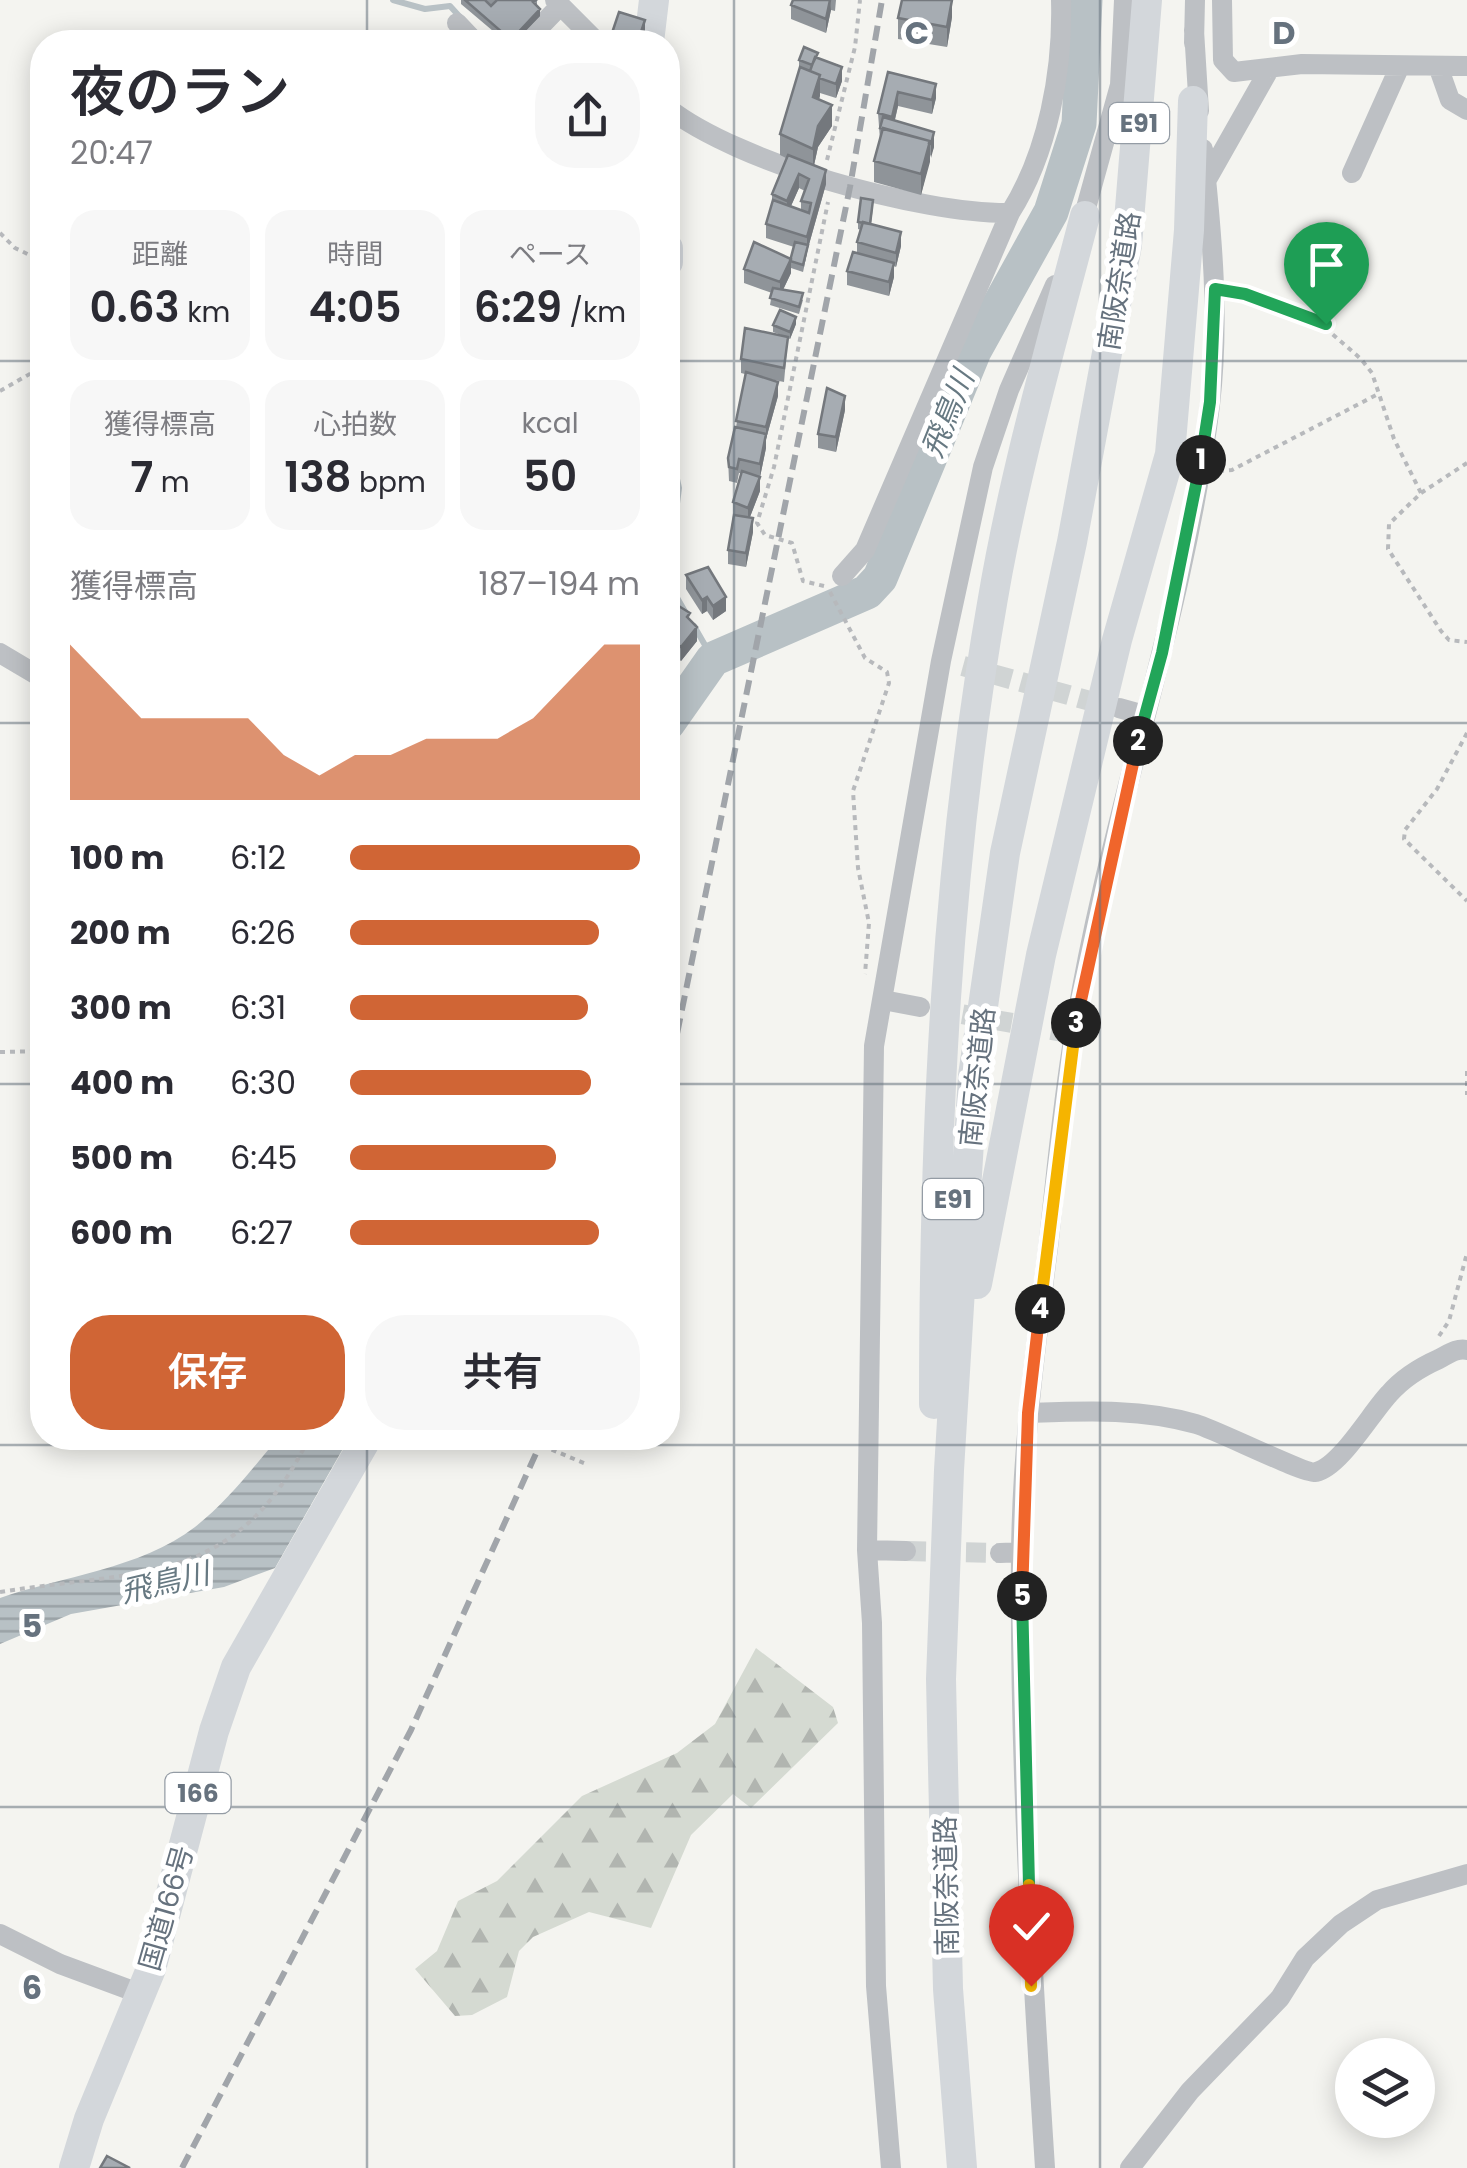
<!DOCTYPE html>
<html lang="ja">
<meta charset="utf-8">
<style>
:root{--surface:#fff;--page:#f7f7f7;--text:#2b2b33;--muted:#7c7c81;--accent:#d06535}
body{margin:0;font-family:Poppins,"Noto Sans JP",sans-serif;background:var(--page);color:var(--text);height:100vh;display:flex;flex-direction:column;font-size:38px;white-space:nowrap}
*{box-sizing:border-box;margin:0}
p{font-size:32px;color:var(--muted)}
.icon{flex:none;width:55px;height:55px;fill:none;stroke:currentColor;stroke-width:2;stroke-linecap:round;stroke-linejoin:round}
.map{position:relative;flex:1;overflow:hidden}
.drawer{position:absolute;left:30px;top:30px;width:650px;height:1420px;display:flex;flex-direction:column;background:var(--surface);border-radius:40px;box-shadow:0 5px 25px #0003}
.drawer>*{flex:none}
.controls{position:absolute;left:1335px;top:2038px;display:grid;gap:20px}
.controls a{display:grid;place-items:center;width:100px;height:100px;border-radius:50%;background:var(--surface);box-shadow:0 5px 25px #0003;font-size:50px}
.pin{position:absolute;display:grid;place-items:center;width:85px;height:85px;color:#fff;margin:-102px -42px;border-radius:50% 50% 50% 0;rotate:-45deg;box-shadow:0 0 10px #0007}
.pin .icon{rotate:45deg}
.km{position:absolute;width:50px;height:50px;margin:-25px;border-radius:50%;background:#222;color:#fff;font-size:28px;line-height:50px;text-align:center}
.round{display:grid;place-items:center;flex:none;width:105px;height:105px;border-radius:40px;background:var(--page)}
.overview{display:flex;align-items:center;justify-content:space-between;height:170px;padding:0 40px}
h1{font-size:55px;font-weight:600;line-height:75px}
.metrics{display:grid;grid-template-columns:repeat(3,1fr);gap:15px;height:170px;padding:10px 40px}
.metrics div{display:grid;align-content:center;border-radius:25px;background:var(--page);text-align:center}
.metrics b{font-size:42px;font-weight:600}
.metrics small{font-size:28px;font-weight:400}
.metrics p{font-size:28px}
.chart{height:280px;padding:20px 40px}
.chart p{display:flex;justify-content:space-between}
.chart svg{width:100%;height:180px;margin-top:10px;fill:var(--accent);opacity:.7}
.action{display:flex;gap:20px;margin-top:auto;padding:20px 40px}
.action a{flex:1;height:115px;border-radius:40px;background:var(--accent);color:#fff;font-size:40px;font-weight:600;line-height:115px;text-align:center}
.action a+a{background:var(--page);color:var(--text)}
ul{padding:0 40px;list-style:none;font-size:32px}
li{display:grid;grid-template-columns:160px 120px 1fr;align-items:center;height:75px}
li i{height:25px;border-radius:12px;background:var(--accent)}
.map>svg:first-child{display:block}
.forest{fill:url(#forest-firs)}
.water{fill:url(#water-rules)}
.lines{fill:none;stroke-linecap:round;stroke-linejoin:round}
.stream{stroke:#b8c1c5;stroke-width:6}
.river{stroke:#b8c1c5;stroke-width:35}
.minor-tunnel{stroke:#d0d4d4;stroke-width:20;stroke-dasharray:20 10;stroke-linecap:butt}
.path{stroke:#b7b9bc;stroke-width:4;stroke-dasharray:5 5;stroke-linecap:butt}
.minor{stroke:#bdc0c4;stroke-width:20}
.highway{stroke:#d3d7db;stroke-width:30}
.rail{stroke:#a1a5aa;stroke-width:6;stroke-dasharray:15 8;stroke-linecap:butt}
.wall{fill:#8f9499;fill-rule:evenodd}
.shaded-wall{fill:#74787d}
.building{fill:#a6acb2;stroke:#74787d;stroke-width:2.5}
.split-1-casing{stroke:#fff;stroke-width:20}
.split-2-casing{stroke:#fff;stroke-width:20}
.split-3-casing{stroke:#fff;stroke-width:20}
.split-4-casing{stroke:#fff;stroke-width:20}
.split-5-casing{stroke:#fff;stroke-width:20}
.split-6-casing{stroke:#fff;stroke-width:20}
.split-7-casing{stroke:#fff;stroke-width:20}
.split-1{stroke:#22a559;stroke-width:12}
.split-2{stroke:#22a559;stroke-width:12}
.split-3{stroke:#f0652b;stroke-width:12}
.split-4{stroke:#f5b400;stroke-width:12}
.split-5{stroke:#f0652b;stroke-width:12}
.split-6{stroke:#22a559;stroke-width:12}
.split-7{stroke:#f5b400;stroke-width:12}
.grid{fill:none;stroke:#66727e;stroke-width:2.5;stroke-opacity:0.55}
.labels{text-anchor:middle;stroke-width:10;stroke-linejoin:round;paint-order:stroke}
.shield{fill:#fff;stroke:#949ca5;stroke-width:2.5}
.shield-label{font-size:25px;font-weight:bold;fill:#66727e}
.street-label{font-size:28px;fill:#66727e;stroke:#fff}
.water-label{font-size:30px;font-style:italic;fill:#677982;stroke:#fff}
.grid-label{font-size:32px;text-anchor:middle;font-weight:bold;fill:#66727e;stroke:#fff;stroke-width:10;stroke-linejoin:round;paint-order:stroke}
</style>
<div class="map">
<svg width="1467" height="2168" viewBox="0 0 1467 2168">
<defs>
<pattern id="forest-firs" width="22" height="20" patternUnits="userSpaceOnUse" patternTransform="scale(2.5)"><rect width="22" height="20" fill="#d5dad2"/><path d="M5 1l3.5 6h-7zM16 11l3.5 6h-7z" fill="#b1b5b0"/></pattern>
<pattern id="water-rules" width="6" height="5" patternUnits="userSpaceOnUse" patternTransform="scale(2.5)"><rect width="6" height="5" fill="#b8c1c5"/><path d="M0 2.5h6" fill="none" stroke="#99a1a5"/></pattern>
</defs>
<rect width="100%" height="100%" fill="#f4f4f0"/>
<path class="forest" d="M756,1648L833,1707L838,1723L751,1808L733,1794L691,1835L651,1928L589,1912L533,1937L519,1951L507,1997L472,2015L455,2016L415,1969L437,1951L458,1901L497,1881L582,1796L677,1753L715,1724Z"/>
<path class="water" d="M278,1438H349L275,1568L224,1587L71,1614L0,1644V1598C63,1576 140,1569 195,1527C227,1502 252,1469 278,1438Z"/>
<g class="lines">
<path class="stream" d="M393,0L425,9L450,6L460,17
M668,175L677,241
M668,291L673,272
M668,439L679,488L668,573
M668,582L687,615
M694,626L713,659"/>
<path class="river" d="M668,723L713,659L867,592L880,578L974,351L1051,212L1079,124L1085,0"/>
<path class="minor-tunnel" d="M963,666L1112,707
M933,1009L1074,1034
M906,1551L1000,1553"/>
<path class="path" d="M827,160L855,47L860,0
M0,233L15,248L42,261
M1233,292L1314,318L1361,359L1372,373L1394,439L1421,493L1389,524L1388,549L1441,631L1449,640L1467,642
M0,391L42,367
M1219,471L1232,470L1380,393
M1421,493L1467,463
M824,586L803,581L792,543L765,535L757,523L774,467L828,202
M830,592L865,658L887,672L889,683L853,791L858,868L869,923L865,974
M1467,733L1437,789L1405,830L1404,839L1467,901
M0,1052L42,1051
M1467,1071V1095
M1439,1336L1449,1321L1467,1253
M524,1438L586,1464
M0,1592C145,1569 236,1586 309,1438"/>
<path class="minor" d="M555,0L597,42
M1222,0L1223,60L1234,72L1302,64L1467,66
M457,23L475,42
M1194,30L1199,111
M525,42L559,7
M1194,43L1195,0
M1438,66L1450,100L1467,110
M668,108C738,163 920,214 1010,213
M1352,173L1399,68
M1206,181L1270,68
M1081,226L1120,85L1124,0
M842,576L865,550L1010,213C1048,153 1063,71 1061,0
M0,653L42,678
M1119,708L1144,715
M883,1000L920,1007
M1028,1413C1083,1411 1142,1408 1196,1424C1217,1430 1306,1475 1316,1472C1340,1467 1371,1413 1389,1394C1402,1379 1421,1367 1439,1359C1449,1354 1456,1348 1467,1350
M867,1550L906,1551
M1000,1553L1021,1552
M0,1934L60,1964L141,1994
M891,2168L876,1986L872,1623L867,1550L874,1046L941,661L983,467L1009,390L1055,285
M1045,2168C1032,1964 1019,1759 1021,1554C1022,1452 1035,1350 1048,1248C1056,1177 1062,1105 1074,1035C1107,822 1184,618 1210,405C1220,319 1212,235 1203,149
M1130,2168L1190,2091L1280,1998L1305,1958L1341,1924L1377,1900L1467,1874"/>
<path class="highway" d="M649,42L654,0
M668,248V262
M977,1284L1041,955L1117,640L1170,454L1189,230L1193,101
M934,1404C934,1134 946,864 993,598C1015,469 1052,342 1085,216
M74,2168L89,2119L151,1969L214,1731L236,1667L367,1438
M962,2168L948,1989L941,1679L949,1470L973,1076L1005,853L1072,542L1127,245L1147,0"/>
<path class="rail" d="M668,1078L850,187L882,0
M182,2168L411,1730L543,1438"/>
</g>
<path class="wall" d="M461,0H537V6L540,16L515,42H506L461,4Z
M793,0H836L835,11L831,10L826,33L791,19V5Z
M952,17L947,47L898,39V18Z
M612,33L645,34L642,42H602H612Z
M818,58L842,81L836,98L820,93L819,100L832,126L818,147L814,165L826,184L808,248L803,272L791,268V273L783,290L803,300L799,314L770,305L772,293L744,283V269L791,259L794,247L766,238V224L772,202V194L786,158L780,155V134L810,71L799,67V60ZM799,188L805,191L801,201V210L791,206Z
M888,72L936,98L932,114L898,106L895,120L934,147L930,157L921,195L874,182V161L880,140L878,113Z
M873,207L871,224L901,246L896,267L894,266V277L889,296L847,285V271L857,253V242L861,230L858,229V222Z
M796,324L790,339L788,338L784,382L764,378L778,396L766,439V448L760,477V491L750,517L753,532L746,567L728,564V550L733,516V502L742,474L739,473L737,483L729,481L728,458L736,427L745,374L741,373V359L781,335L773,332V325Z
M845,410L836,452L818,448V434Z
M686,575L726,611L713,620L707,611L702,614L686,589Z
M668,601L690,620L697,641L681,661L678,659V672L675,656L668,651Z"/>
<path class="shaded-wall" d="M830,0L831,10L826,33V19Z
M952,0V17L947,47V27Z
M540,9V16L515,42H511V40Z
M645,20V34L642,42H638Z
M842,67V81L836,98V84Z
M820,75V96L813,118V97Z
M936,84V98L932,114V100Z
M898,92V106L892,131V117Z
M832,105V126L818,147L813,170V149L818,126Z
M934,132V147L931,158V144Z
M930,141V162L921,195V174Z
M826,170V184L808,248L803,272L807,249V237Z
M799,174V188L787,215V201Z
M901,232V246L896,267V253Z
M791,259V273L780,296V282Z
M894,263V277L889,296V282Z
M796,317V324L790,339V332Z
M778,382V396L766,439V448L760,477V491L748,522V508L760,477V464L766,437V427Z
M845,396V410L836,452V437Z
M753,518V532L746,567V553Z
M707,597V611L702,614V600Z
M726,597V611L713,620V606Z
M697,627V641L681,661V647Z
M678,658V672L668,689V675Z"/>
<path class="building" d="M465,0H485L491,6L497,0H536L533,2L540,9L511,40Z
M793,0H830L826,19L791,5Z
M902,0H952L947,27L898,18Z
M619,12L645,20L638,41L612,33Z
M607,37L613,42H602Z
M804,47L818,53L812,65L799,60Z
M815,57L842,67L836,84L819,78L820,75L810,71Z
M800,67L820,75L813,97L832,105L818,126L813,149L780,134Z
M888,72L936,84L932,100L898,92L892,117L878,113Z
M883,117L934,132L931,144L929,143L930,141L880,128Z
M883,128L930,141L921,174L874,161Z
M788,155L826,170L807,237L766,224L773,200L809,213L811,203L801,201L809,179L799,174L787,201L772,194Z
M861,198L873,200L870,224L858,222Z
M863,222L901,232L896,253L857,242Z
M754,242L791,259L780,282L744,269Z
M795,242L808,245L803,265L790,261Z
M853,252L894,263L889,282L847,271Z
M773,288L803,293L799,307L770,298Z
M780,310L796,317L790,332L773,325Z
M745,328L788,337L784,368L741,359Z
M746,372L778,382L766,427L736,421Z
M827,388L845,396L836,437L818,434Z
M735,427L766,434L760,464L739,459L737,469L729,467L728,458Z
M742,471L760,477L748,508L733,502Z
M734,515L753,518L746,553L728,550Z
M708,567L726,597L713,606L707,597L702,600L686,575Z
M669,600L690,613L687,617L697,627L681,647L668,637Z
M668,652L678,658L668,675Z
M107,2156L130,2168H100Z"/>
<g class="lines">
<defs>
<path id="split-1" d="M1201,460L1210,402L1215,289L1245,294L1326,324"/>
<path id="split-2" d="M1138,741L1162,653L1201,460"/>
<path id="split-3" d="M1076,1023L1138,741"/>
<path id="split-4" d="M1040,1309L1076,1023"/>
<path id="split-5" d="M1022,1596L1028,1413L1040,1309"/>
<path id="split-6" d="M1022,1596L1029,1885"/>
<path id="split-7" d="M1029,1885L1031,1986"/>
</defs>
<use href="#split-1" class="split-1-casing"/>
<use href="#split-2" class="split-2-casing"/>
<use href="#split-3" class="split-3-casing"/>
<use href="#split-4" class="split-4-casing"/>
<use href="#split-5" class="split-5-casing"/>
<use href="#split-6" class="split-6-casing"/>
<use href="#split-7" class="split-7-casing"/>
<use href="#split-1" class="split-1"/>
<use href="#split-2" class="split-2"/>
<use href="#split-3" class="split-3"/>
<use href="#split-4" class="split-4"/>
<use href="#split-5" class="split-5"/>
<use href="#split-6" class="split-6"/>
<use href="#split-7" class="split-7"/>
</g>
<path class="grid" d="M367,0V42M734,0V2168M1100,0V2168M0,361H42M668,361H1467M0,723H42M668,723H1467M0,1084H42M668,1084H1467M367,1438V2168M0,1445H1467M0,1807H1467"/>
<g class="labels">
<g class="shield">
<rect x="1109" y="103" width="60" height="40" rx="8"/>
<rect x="923" y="1179" width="60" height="40" rx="8"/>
<rect x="165.5" y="1773" width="65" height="40" rx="8"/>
</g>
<g class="shield-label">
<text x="1139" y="132">E91</text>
<text x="953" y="1208">E91</text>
<text x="198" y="1802">166</text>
</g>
<g class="street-label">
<text transform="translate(1119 281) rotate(-81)" y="10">南阪奈道路</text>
<text transform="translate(977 1077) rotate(-84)" y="10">南阪奈道路</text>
<text transform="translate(946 1886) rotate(-91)" y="10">南阪奈道路</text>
<text transform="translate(166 1908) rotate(-74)" y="10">国道166号</text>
</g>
<g class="water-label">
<text transform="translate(948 414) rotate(-68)" y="10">飛鳥川</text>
<text transform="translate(165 1583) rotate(-13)" y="10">飛鳥川</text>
</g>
</g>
<g class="grid-label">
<text x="917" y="44">C</text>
<text x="1284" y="44">D</text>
<text x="32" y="1637">5</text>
<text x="32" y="1999">6</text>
</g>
</svg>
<div class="controls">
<a><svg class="icon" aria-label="layers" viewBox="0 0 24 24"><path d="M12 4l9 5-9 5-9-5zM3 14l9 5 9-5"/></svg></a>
</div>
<div class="pin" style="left:1326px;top:324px;background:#1e9e55"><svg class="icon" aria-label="arrive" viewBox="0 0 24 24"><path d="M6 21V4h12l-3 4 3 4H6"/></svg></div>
<div class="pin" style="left:1031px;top:1986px;background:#d93025"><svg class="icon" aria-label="check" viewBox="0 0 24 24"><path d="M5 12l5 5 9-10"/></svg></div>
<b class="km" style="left:1201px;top:460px">1</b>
<b class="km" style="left:1138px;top:741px">2</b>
<b class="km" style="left:1076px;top:1023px">3</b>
<b class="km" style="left:1040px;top:1309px">4</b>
<b class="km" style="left:1022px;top:1596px">5</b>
<section class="drawer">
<div class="overview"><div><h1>夜のラン</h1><p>20:47</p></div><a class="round"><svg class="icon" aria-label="share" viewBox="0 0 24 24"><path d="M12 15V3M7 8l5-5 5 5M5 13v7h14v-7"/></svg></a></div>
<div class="metrics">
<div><p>距離</p><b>0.63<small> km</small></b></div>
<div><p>時間</p><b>4:05</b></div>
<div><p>ペース</p><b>6:29<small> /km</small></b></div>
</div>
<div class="metrics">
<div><p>獲得標高</p><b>7<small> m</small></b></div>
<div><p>心拍数</p><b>138<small> bpm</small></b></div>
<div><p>kcal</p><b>50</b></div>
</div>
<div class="chart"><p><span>獲得標高</span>187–194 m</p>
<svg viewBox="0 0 160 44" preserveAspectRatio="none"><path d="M0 44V6L10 15L20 24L30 24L40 24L50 24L60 33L70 38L80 33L90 33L100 29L110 29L120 29L130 24L140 15L150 6L160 6V44z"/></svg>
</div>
<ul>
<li><b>100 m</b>6:12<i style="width:100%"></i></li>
<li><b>200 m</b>6:26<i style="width:86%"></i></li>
<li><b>300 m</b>6:31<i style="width:82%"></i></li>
<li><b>400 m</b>6:30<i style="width:83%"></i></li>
<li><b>500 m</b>6:45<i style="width:71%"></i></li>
<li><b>600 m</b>6:27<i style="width:86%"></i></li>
</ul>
<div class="action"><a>保存</a><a>共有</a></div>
</section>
</div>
